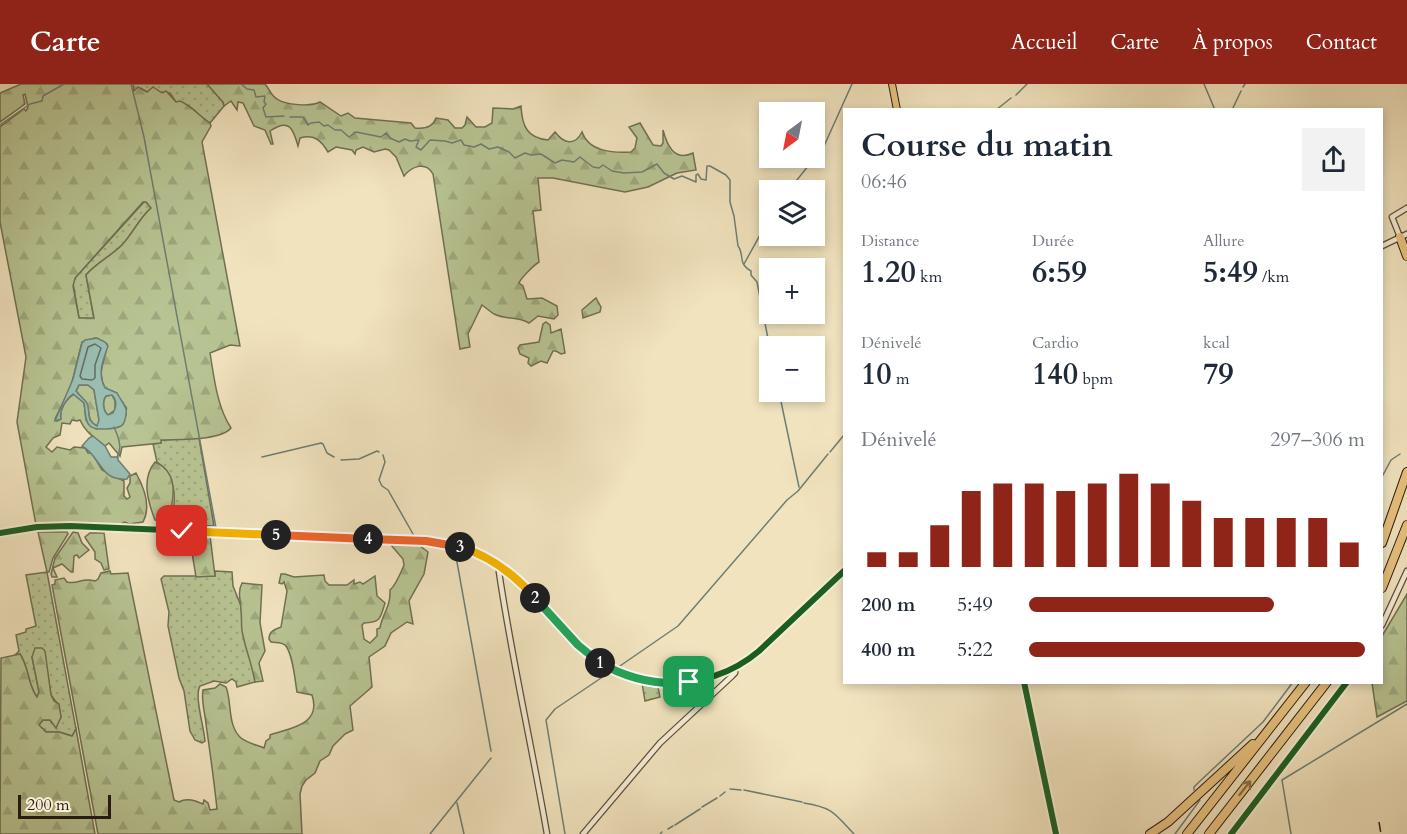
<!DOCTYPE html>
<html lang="fr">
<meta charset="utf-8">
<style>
:root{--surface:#fff;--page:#f2f2f3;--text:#1f2937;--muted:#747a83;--accent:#8f2418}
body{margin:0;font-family:Cardo,serif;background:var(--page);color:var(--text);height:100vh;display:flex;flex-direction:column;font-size:22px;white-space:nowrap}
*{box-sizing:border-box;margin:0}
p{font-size:20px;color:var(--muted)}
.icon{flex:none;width:33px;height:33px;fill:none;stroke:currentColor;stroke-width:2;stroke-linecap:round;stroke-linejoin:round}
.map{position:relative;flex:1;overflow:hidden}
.details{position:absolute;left:843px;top:24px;width:540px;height:576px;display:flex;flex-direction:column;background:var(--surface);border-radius:0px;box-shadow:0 3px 9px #0003}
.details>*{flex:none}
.needle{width:39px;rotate:212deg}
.buttons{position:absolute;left:759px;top:18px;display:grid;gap:12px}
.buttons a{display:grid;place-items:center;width:66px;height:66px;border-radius:0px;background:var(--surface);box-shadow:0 3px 9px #0003;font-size:30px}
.scale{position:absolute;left:18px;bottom:15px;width:93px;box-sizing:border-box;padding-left:6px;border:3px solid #291d13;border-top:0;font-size:16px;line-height:21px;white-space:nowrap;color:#291d13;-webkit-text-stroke:4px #f6edd5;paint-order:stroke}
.pin{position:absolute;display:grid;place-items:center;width:51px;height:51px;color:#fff;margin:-26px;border-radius:12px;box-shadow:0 3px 9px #0006}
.km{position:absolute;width:30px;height:30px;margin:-15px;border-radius:50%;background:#222;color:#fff;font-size:16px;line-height:30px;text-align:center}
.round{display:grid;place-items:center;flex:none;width:63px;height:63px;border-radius:0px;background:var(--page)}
.headline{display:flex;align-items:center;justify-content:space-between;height:102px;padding:0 18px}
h1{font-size:33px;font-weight:700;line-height:45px}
.figures{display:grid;grid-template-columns:repeat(3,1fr);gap:9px;height:102px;padding:6px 18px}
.figures div{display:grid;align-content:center}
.figures b{font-size:30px;font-weight:700}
.figures small{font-size:16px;font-weight:400}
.figures p{font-size:16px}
.chart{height:168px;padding:12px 18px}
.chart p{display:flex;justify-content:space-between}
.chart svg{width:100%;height:108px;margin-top:6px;stroke:var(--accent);stroke-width:6}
ul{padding:0 18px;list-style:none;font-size:20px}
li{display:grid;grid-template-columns:96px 72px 1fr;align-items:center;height:45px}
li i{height:15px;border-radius:8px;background:var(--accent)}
header{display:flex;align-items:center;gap:36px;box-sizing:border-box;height:84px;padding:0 30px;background:var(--accent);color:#fff}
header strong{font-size:28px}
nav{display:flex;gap:33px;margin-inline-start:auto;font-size:21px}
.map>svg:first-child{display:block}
.green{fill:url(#green-dots);stroke:#707053;stroke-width:1.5}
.forest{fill:url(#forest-firs);stroke:#707053;stroke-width:1.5;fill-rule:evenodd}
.water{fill:#9bbeb3;stroke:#6d7e73;stroke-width:1.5;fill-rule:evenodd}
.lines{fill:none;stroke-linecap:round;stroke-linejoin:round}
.shore{stroke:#626e63;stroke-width:1.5}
.stream{stroke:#6d7e73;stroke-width:1.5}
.minor-casing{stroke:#5b4e3e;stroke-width:7}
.major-casing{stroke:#291d13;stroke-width:8}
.highway-casing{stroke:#291d13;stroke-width:10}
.minor{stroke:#f6edd5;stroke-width:4.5}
.major{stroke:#e8c27f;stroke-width:6}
.highway{stroke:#e8c27f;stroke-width:8}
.rail{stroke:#291d13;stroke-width:1.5;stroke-dasharray:10 10;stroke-linecap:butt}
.cycleway-casing{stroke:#f6edd5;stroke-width:10}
.cycleway{stroke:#1b5e20;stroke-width:6}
.oneway{stroke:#887049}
.split-1-casing{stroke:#fff;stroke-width:12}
.split-2-casing{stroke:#fff;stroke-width:12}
.split-3-casing{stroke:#fff;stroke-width:12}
.split-4-casing{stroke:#fff;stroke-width:12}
.split-5-casing{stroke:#fff;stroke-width:12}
.split-6-casing{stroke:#fff;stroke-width:12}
.split-1{stroke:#22a559;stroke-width:8}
.split-2{stroke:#22a559;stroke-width:8}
.split-3{stroke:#f5b400;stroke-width:8}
.split-4{stroke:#f0652b;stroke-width:8}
.split-5{stroke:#f0652b;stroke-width:8}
.split-6{stroke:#f5b400;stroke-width:8}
</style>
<header>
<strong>Carte</strong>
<nav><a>Accueil</a><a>Carte</a><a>À propos</a><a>Contact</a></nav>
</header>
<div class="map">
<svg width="1407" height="750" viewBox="0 0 1407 750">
<defs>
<pattern id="green-dots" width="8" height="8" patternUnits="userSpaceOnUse" patternTransform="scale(1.5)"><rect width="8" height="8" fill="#b8c493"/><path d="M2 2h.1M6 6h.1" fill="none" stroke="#9ea87e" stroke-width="1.8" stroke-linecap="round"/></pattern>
<pattern id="forest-firs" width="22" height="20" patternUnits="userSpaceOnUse" patternTransform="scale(1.5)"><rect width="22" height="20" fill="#b8c493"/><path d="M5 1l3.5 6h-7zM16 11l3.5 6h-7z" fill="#9ea87e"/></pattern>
</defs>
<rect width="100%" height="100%" fill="#f1e3be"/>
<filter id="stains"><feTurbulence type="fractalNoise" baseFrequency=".00333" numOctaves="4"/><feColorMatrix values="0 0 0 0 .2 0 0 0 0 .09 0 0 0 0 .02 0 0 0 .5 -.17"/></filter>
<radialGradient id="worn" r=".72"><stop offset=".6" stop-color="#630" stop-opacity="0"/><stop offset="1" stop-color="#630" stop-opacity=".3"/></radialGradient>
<path class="green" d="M133,0H207L223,18L224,22L210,39C196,31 193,20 176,18L170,9L150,7L147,8L141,4L134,7Z
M144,118H146L151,124C139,134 133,149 122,161C111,172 96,179 86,191L94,235L79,234L73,199L75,194Z
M199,354L214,442L168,440C168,434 171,432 173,426C177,409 172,388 157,378L153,360L161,359V356Z
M215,487L232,488L233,502L241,522L244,553L252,578L255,598L237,603L236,598L232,595L226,599L214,597L200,602C194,612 204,643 205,657L202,659L195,656L190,647L184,607L179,594L168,542L169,528L161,495L164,492H215Z
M47,488L76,645L72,652L59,648H47L38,641L43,636H50L56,643L61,633L57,619L51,611L44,567L32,573L39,608L37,613C28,602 29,583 20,570L15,571L19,567L16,551L26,548V545L36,542L26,491Z
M642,599L658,603L660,613L645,617Z"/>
<path class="forest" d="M21,0H133L134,7L138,3L147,8L153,3L162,9L166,7L176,18L180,17C192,22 199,32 210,39L211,42L202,58L240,262L230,261L210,269C214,293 217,323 231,344C221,357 177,355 161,356V359L122,363L120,372L109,359L105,362C95,354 85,348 80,336L77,337L72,336L70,340L62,339L60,351L53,354L46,363L52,368L57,363L70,366L74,363L85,364L88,369H92L102,386L124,397V412L127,415L130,413L127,404L130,399V392L136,389C145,405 151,423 143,438L129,440L125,438L120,441L59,439L36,441L17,338L26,273L0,138V43L24,25L26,27L28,23L25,10L23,11L25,20L0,38V9ZM143,118H146L151,124C139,135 133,149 122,161C111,172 96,179 86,191L94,234H79L73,202L75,194ZM95,254L107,260C106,277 96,287 105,304L117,309L119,317L126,323V331L120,342L96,345L86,336L84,319L74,310C66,315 59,326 61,335L57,337L55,335L71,302L82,258Z
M207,0H265C269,4 271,12 277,15C285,21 311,23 320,18L341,32L348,29L355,34L411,39L415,44C424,45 433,43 436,34L448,36L455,44H462L465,41L467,33L476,43H485L492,39L493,24L513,25L521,22C522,42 527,54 548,56L555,48C564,60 575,62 582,48C589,68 613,69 631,68L635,64L637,54L629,43L640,39L653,61L661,62L663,59V46C667,61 674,78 693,69L696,86L677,89L648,103L625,108L553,94H538L541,126L533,127L539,178C534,181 521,194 519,199L523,202L527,215L542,214L557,222L558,231L554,235L538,232L529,239C517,232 506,236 494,230C491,228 486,224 482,221L468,250L470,263L460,265L433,90C426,77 412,82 404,92L396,73L389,66L385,65L374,68L363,63L356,66L355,70L352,66L336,63L328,68C321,56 314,50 300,54L298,62C293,44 289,34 270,47L273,60H271L265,46L254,42L243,19L238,18L237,26L231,17L224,22L223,18Z
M596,214L601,223L600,228L583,234L582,226Z
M546,238L550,241L551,249L561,245L565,269L561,270L556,267H553L547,279L541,277L531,282L528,279L529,274L520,270L518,264L520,261L539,258L543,240Z
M79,301H88L94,306L99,336V341L97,342C86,336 91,329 86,319C84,315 79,311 76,307Z
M112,311L115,317V326L108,331C103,327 102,317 106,312Z
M155,378C181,389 173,418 168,438L163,439L155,436C148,418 141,395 155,378Z
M38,448H67L68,450L53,474L49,488H47Z
M73,448L78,449L82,459L89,466L79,474L77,471L74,472L73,488H71L62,480L53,484L57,493H52L51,490L55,474Z
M90,449H104L109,485L104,486L101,479L95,475V468L86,455L85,453Z
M189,450L210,452L215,492L196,493Z
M391,458L416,459L428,468L424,490L409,517L413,540L407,538L391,549L385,562L369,573L372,603L350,622L353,646L345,650L333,662L329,671L320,677L315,689L306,696L302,702L300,710L302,750H98L52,501L55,500V496L64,494L67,498C79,501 81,493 95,497L98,495L101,489L110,487L111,490L128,489L174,716L179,718C187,713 196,717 203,720L204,716L208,719L210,726L217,725C214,696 210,668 206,640C205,629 201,617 203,606L215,604L220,600L226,603C232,617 227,642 241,654C247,659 257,661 264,664L266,657L270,654V651C290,644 322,641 312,611L297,608C295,597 293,569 285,561C281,558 276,559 271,558L269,555C269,547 274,546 281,543L287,507L284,498L282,500L279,499L281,490H285L294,493L324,491L325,497L329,501H347L354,496V500L360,498L363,500L375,492L377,512L385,519C380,535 381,538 364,539L362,541L364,555L370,559L377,552V545L380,544C382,530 391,523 390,506C396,501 401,488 404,481L403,475L391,461Z
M242,499L262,501L260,539L265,567L259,579L263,597L255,598C252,580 245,564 242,547C241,540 242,534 241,527C241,517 237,509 242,499Z
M1407,510V617L1377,633L1372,599L1382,598V552Z
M35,564H42L45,567L51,611L54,617L59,620L61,633L56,644L50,636H43L39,641L46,648H59L72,652L76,645L95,750H0L1,574L20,570C29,583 28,602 37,613L39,608L32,573Z"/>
<path class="water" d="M97,254L105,258L108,262C103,277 97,289 105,304L117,309C119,313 126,323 126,325C127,329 125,340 121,342C116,345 95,347 90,342C84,337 86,327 84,319L73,310C66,315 59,326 61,335L55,337L73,295L82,259L85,256ZM79,301H88L94,306L99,336L97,342C85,336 91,329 87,319C84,315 79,311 76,307ZM112,311C117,316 117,323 113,329L108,331C103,327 102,317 106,312Z
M93,352L105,362L111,373H118V376L130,390L127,395C100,398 101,372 82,362L89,354Z"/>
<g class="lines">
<path class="shore" d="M95,260L101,264L95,281V294L92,296L82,295L80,292L88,263Z"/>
<path class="stream" d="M131,0L144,53L216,444
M217,0H222
M241,0L247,5L254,6L256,13L265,12L264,18L266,20L263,24L266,33L284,32
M1204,0L1215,26
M1243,3L1245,0
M1016,11L1027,0
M996,26L1011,14
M1232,26L1241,7
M290,33H303L308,41L311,39L319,38L324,42L328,41L335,46H341L349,53L356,48L381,53L386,49L390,54L399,58L405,55L410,57L419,56L416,63L421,66L430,56L445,57L452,59L461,56L464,61L474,63L481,60L489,65L498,63L509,68L515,74L525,69L531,71L541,70L555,79L562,76L574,78L580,73L593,83L599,84L603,81L612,87L624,89L642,88L657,80L664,89L674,95L682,92L696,98V91L698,90L701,95L706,96L707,82H710L726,91L730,96V118L734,132L738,162C745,171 737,179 751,187V191L757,198L770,265
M0,41L30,20L42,17L43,12L64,0
M789,106L824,62L852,0
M744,180L770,133
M779,308L799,403
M114,343C118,352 123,364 117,373
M830,368L844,351
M383,371L385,378L379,396L382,402L388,406L413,450
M262,373L321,359L323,360L327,369L334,373
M341,376L359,375L377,367L379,368
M1383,391L1391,376L1400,370
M424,462L452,465L455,467L491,667
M617,584L678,542L787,416L798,407L828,370
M730,705L741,706
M744,706L802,718
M1194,706V703L1199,698L1263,638L1293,598
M720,712L725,708
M457,719L464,750
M804,719C834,724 834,729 854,750
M702,723L717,714
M675,741L700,725
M668,745L673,742
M430,750L491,674
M565,750L546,636L555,625L613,586
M660,750L662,748
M1175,750L1200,716
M1291,750L1282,696L1407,620"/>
<defs>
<path id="minor" d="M1400,153L1392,133L1407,124
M1382,162L1407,150
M0,449L37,443L70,442L401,456C436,458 467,461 497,479C529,499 550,534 577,560C627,608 706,612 759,567L844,487
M500,481L499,488C512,576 532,663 547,750
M1382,541L1407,487
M583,750L660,659L732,592L735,589V583
M1231,750L1347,598"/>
<path id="major" d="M892,0L897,26
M1024,598L1056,750"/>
<path id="highway" d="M1400,153L1407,172
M1382,459L1407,388
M1382,504L1407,441
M1150,750L1168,738L1253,660
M1187,750L1306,598
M1209,750L1327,598"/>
</defs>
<use href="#minor" class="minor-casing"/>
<use href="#major" class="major-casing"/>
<use href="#highway" class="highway-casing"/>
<use href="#minor" class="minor"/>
<use href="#major" class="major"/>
<use href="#highway" class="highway"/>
<path class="rail" d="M1379,738L1381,750"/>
<defs>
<path id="cycleway" d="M0,449L37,443L70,442L401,456C436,458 467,461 497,479C529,499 550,534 577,560C627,608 706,612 759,567L844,487
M1024,598L1056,750
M1231,750L1347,598"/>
</defs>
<use href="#cycleway" class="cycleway-casing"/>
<use href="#cycleway" class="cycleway"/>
</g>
<defs><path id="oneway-shaft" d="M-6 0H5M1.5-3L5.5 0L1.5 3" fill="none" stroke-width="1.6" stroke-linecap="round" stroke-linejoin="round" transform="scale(1.5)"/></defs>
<use class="oneway" href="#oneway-shaft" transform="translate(1245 704) rotate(-52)"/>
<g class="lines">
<defs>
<path id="split-1" d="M600,579C627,594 657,602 689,598"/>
<path id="split-2" d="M535,514L578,561L600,579"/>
<path id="split-3" d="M460,463C491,472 514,490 535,514"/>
<path id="split-4" d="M368,455L426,457L460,463"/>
<path id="split-5" d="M276,451L368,455"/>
<path id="split-6" d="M182,447L276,451"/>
</defs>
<use href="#split-1" class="split-1-casing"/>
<use href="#split-2" class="split-2-casing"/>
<use href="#split-3" class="split-3-casing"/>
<use href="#split-4" class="split-4-casing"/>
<use href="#split-5" class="split-5-casing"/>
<use href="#split-6" class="split-6-casing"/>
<use href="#split-1" class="split-1"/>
<use href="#split-2" class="split-2"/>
<use href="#split-3" class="split-3"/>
<use href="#split-4" class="split-4"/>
<use href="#split-5" class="split-5"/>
<use href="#split-6" class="split-6"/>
</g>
<rect width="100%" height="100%" filter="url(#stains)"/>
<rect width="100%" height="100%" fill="url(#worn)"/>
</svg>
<div class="buttons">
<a><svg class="needle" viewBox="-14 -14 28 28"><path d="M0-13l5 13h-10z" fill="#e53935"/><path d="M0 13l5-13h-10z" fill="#747a83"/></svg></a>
<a><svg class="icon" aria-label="layers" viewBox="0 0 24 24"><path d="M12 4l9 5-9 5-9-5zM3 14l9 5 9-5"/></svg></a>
<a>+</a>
<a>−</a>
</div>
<div class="scale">200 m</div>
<div class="pin" style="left:689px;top:598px;background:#1e9e55"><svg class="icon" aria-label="arrive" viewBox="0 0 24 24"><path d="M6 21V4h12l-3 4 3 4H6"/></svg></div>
<div class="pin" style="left:182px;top:447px;background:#d93025"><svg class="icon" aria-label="check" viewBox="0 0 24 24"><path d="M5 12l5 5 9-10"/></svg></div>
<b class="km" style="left:600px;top:579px">1</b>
<b class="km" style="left:535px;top:514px">2</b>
<b class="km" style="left:460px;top:463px">3</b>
<b class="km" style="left:368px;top:455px">4</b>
<b class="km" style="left:276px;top:451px">5</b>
<section class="details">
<div class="headline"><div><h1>Course du matin</h1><p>06:46</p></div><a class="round"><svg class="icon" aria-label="share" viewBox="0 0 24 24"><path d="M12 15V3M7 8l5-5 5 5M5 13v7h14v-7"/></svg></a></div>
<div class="figures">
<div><p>Distance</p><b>1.20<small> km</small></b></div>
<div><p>Durée</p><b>6:59</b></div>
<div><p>Allure</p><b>5:49<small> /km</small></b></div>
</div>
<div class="figures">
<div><p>Dénivelé</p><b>10<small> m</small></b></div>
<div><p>Cardio</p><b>140<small> bpm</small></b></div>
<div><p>kcal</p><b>79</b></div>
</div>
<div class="chart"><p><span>Dénivelé</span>297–306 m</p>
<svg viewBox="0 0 160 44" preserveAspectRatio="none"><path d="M5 44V38M15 44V38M25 44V27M35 44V13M45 44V10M55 44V10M65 44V13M75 44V10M85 44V6M95 44V10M105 44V17M115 44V24M125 44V24M135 44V24M145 44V24M155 44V34"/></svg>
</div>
<ul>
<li><b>200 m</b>5:49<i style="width:73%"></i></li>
<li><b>400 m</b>5:22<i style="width:100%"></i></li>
</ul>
</section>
</div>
